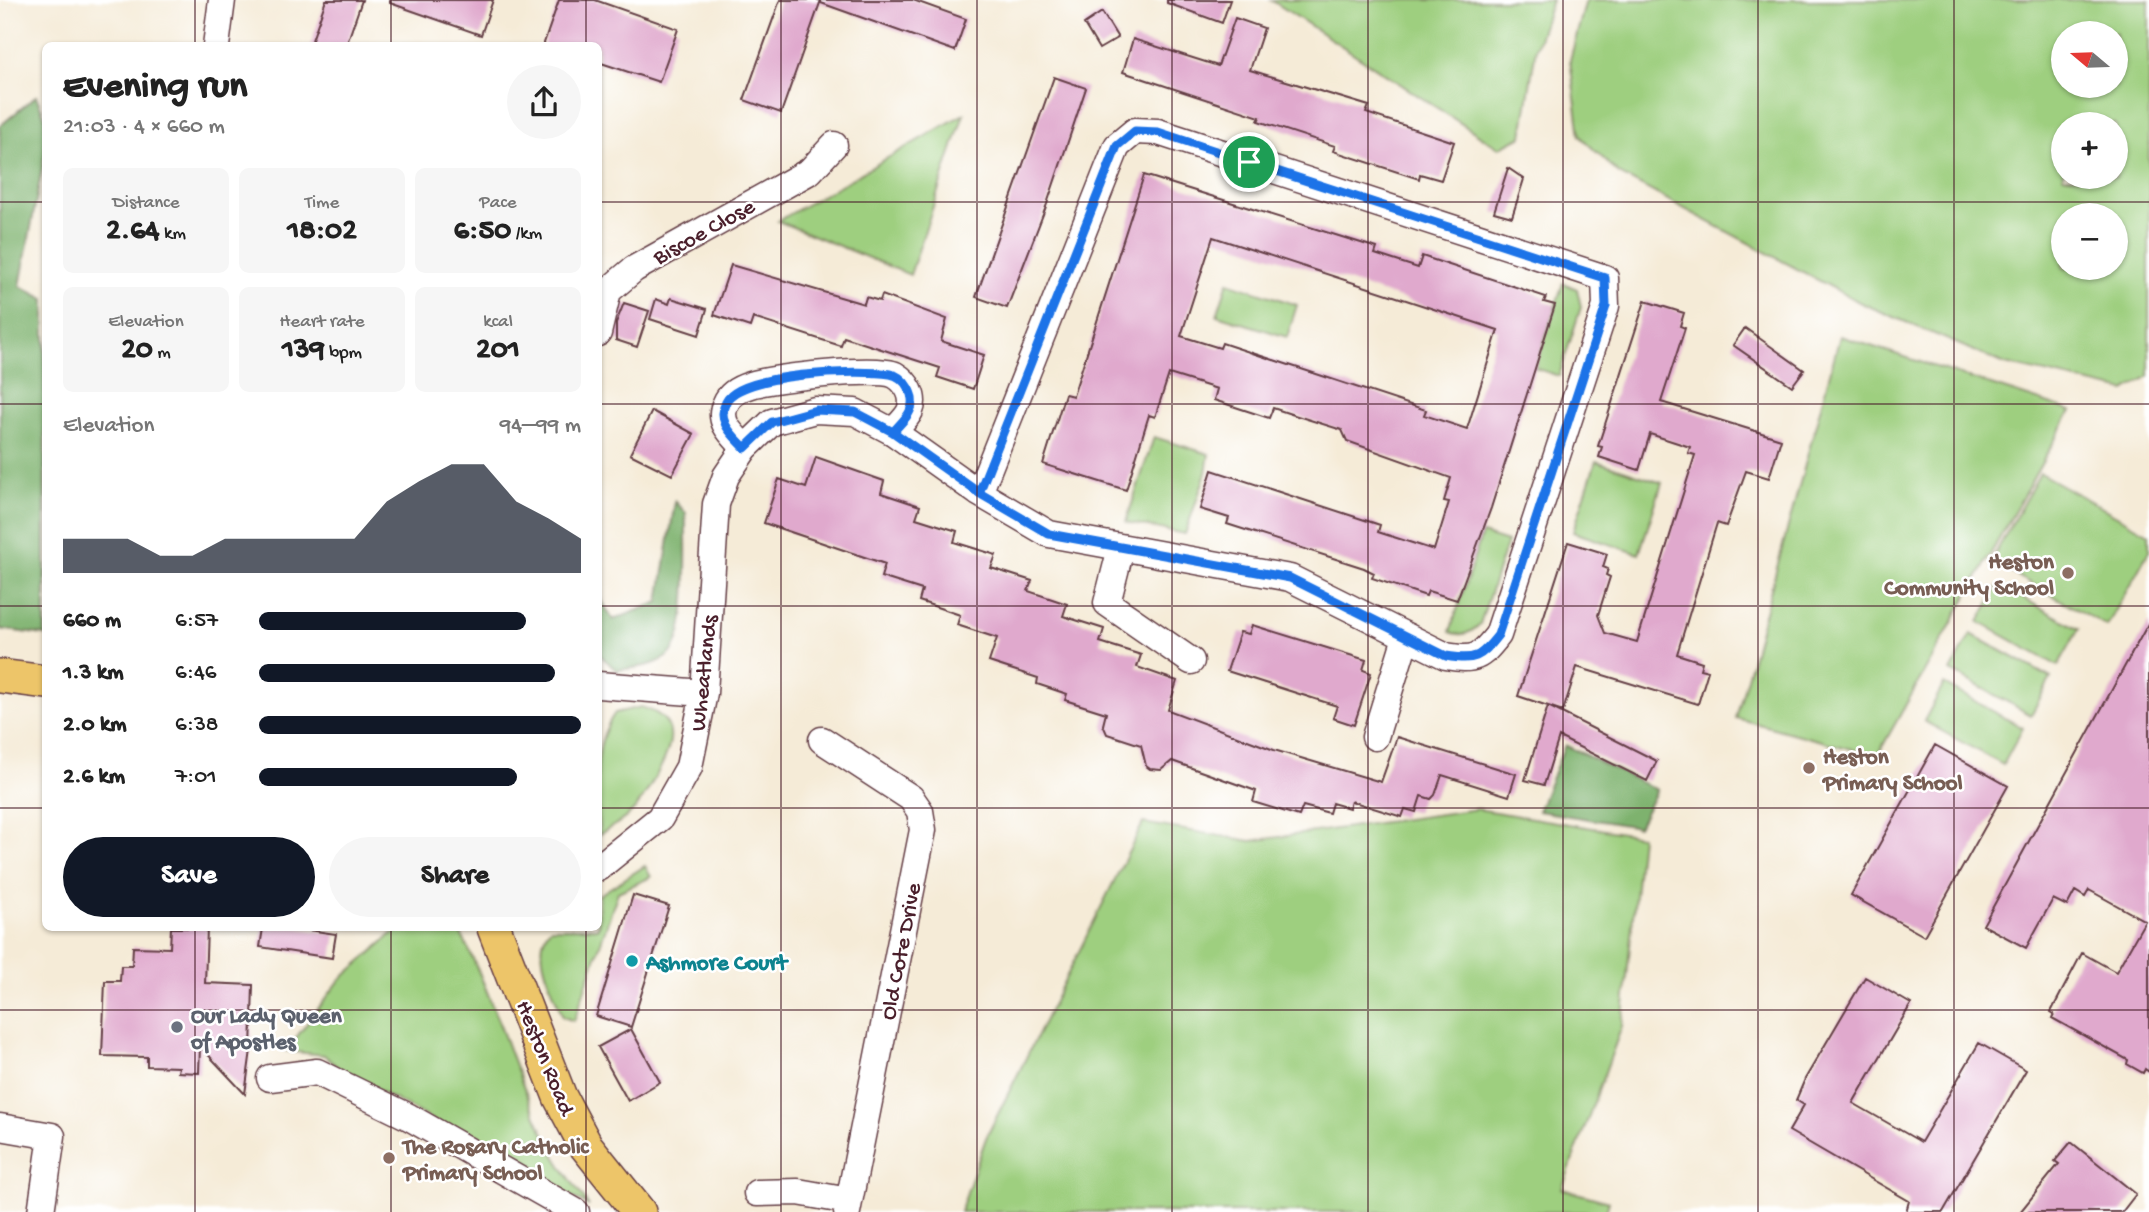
<!DOCTYPE html>
<meta charset="utf-8">
<style>
:root{--surface:#fff;--page:#f6f6f6;--text:#222;--muted:#767676;--accent:#111827}
body{margin:0;font-family:"Gochi Hand",sans-serif;background:var(--page);color:var(--text);height:100vh;display:flex;flex-direction:column;font-size:26px;white-space:nowrap}
*{box-sizing:border-box;margin:0}
p{font-size:23px;color:var(--muted)}
.icon{flex:none;width:38px;height:38px;fill:none;stroke:currentColor;stroke-width:2;stroke-linecap:round;stroke-linejoin:round}
.map{position:relative;flex:1;overflow:hidden}
.side{position:absolute;left:42px;top:42px;width:560px;height:889px;display:flex;flex-direction:column;background:var(--surface);border-radius:10px;box-shadow:0 2px 5px #0004}
.side>*{flex:none}
.needle{width:46px;rotate:289deg}
.tools{position:absolute;left:2051px;top:21px;display:grid;gap:14px}
.tools a{display:grid;place-items:center;width:77px;height:77px;border-radius:50%;background:var(--surface);box-shadow:0 2px 5px #0004;font-size:35px}
.pin{position:absolute;display:grid;place-items:center;width:60px;height:60px;color:#fff;margin:-30px;border:4px solid #fff;border-radius:50%;box-shadow:0 2px 7px #0007}
.round{display:grid;place-items:center;flex:none;width:74px;height:74px;border-radius:37px;background:var(--page)}
.headline{display:flex;align-items:center;justify-content:space-between;height:119px;padding:0 21px}
h1{font-size:38px;font-weight:700;line-height:52px}
.metrics{display:grid;grid-template-columns:repeat(3,1fr);gap:10px;height:119px;padding:7px 21px}
.metrics div{display:grid;align-content:center;border-radius:10px;background:var(--page);text-align:center}
.metrics b{font-size:30px;font-weight:700}
.metrics small{font-size:19px;font-weight:400}
.metrics p{font-size:19px}
.chart{height:196px;padding:14px 21px}
.chart p{display:flex;justify-content:space-between}
.chart svg{width:100%;height:126px;margin-top:7px;fill:var(--accent);opacity:.7}
.primary-button{display:flex;gap:14px;margin-top:auto;padding:14px 21px}
.primary-button a{flex:1;height:80px;border-radius:42px;background:var(--accent);color:#fff;font-size:28px;font-weight:700;line-height:80px;text-align:center}
.primary-button a+a{background:var(--page);color:var(--text)}
ul{padding:0 21px;list-style:none;font-size:23px}
li{display:grid;grid-template-columns:112px 84px 1fr;align-items:center;height:52px}
li i{height:18px;border-radius:9px;background:var(--accent)}
.map>svg:first-child{display:block}
.green{fill:#9ecf7f;stroke:#747755;stroke-width:2;fill-rule:evenodd}
.forest{fill:#7eb26e;stroke:#64684c;stroke-width:2}
.building{fill:#e0a9cd;fill-rule:evenodd}
.lines{fill:none;stroke-linecap:round;stroke-linejoin:round}
.minor-casing{stroke:#643e45;stroke-width:29}
.major-casing{stroke:#643e45;stroke-width:36}
.minor{stroke:#fff;stroke-width:26}
.major{stroke:#edc569;stroke-width:33}
.route-casing{stroke:#fff;stroke-width:14}
.route{stroke:#1a73e8;stroke-width:9}
.grid{fill:none;stroke:#4a1f2b;stroke-width:2;stroke-opacity:0.55}
.education-dot{fill:#8d6e63;stroke:#fff;stroke-width:2.5}
.culture-dot{fill:#0f9aa8;stroke:#fff;stroke-width:2.5}
.worship-dot{fill:#6b7280;stroke:#fff;stroke-width:2.5}
.labels{text-anchor:middle;stroke-width:5;stroke-linejoin:round;paint-order:stroke}
.street-label{font-size:23px;fill:#4a1f2b;stroke:#fff}
.education-label{font-size:23px;font-weight:bold;fill:#785e54;stroke:#fff;text-anchor:start}
.culture-label{font-size:23px;font-weight:bold;fill:#0d838f;stroke:#fff;text-anchor:start}
.worship-label{font-size:23px;font-weight:bold;fill:#5b616d;stroke:#fff;text-anchor:start}
</style>
<div class="map">
<svg width="2149" height="1212" viewBox="0 0 2149 1212">
<rect width="100%" height="100%" fill="#fff"/>
<filter id="ink" filterUnits="userSpaceOnUse"><feTurbulence type="fractalNoise" baseFrequency=".0143" numOctaves="2"/><feDisplacementMap in="SourceGraphic" scale="14" xChannelSelector="R" yChannelSelector="G"/><feConvolveMatrix kernelMatrix="1 2 1 2 8 2 1 2 1" color-interpolation-filters="sRGB"/></filter>
<filter id="wash" filterUnits="userSpaceOnUse"><feTurbulence type="fractalNoise" baseFrequency=".00686" numOctaves="4" result="noise"/><feDisplacementMap in="SourceGraphic" scale="28" xChannelSelector="R" yChannelSelector="G"/><feGaussianBlur stdDeviation="1.57" result="paint"/><feColorMatrix in="noise" values="0 0 0 0 0 0 0 0 0 0 0 0 0 0 0 0 0 1.4 0 .05"/><feComposite in="paint" operator="in"/></filter>
<g filter="url(#wash)">
<rect width="100%" height="100%" fill="#f5ebd7"/>
<path class="green" d="M1271,0H1552L1536,48L1522,136L1499,148Z
M1586,0H2149V376L2125,391L2005,364L1861,303L1619,174L1580,136L1570,60ZM2063,33H2116V86H2063ZM2063,124H2116V177H2063ZM2063,215H2116V268H2063Z
M964,114L910,275L778,221Z
M1228,282L1297,305L1287,337L1217,315Z
M1563,283L1577,289L1581,307L1559,376L1535,368Z
M1840,336L2071,411L1877,756L1736,718Z
M1154,437L1209,454L1206,473L1185,534L1126,522Z
M1596,461L1662,483L1639,554L1573,532Z
M2040,473L2149,534V551L2107,626L1991,561Z
M1482,534L1507,542L1480,624C1471,633 1463,637 1450,632Z
M1999,585L2079,629L2058,666L1979,622Z
M1971,634L2051,678L2031,715L1951,671Z
M1944,684L2023,728L2003,765L1924,721Z
M641,707C683,719 672,747 656,776C649,788 641,804 631,813C622,822 609,828 599,835C598,794 590,747 615,713Z
M1477,809L1641,836L1622,1026L1562,1189L1609,1202L1606,1212H960L986,1138L1143,823L1251,841Z
M645,866L651,877L618,892L574,1021L563,1017C554,992 530,950 550,928H598L599,895Z
M399,928H458C496,1000 515,1080 553,1152C563,1171 577,1188 589,1206L341,1070L324,1055L286,1051L340,980Z"/>
<path class="forest" d="M36,96L45,117V153L20,286L45,299V635L0,629V126Z
M675,501L686,513C685,543 692,637 668,656C654,667 634,668 616,670L599,654V596L613,620L659,602Z
M1565,745L1657,790L1638,827L1538,811Z"/>
<g id="blocks">
<path class="building" d="M326,0H362L346,46H310Z
M390,0H493L481,35L390,3Z
M559,0H595L678,29L659,82L598,62V46H543Z
M780,0H821L781,113L744,100Z
M821,0H913L966,19L955,51L821,3Z
M1167,0H1230L1222,23L1167,3Z
M1102,12L1118,38L1099,49L1084,24Z
M1235,18L1264,28L1250,70L1369,106L1366,113L1454,142L1441,180L1420,174L1419,179L1333,151L1335,146L1258,121L1260,117L1123,72L1133,39L1218,66Z
M1054,77L1086,88L1047,204L1007,308L976,297Z
M1508,168L1524,179L1512,217L1494,212Z
M1144,175L1377,248L1375,254L1418,268L1422,256L1440,262L1546,297L1544,302L1555,305L1491,508L1457,600L1428,591L1426,596L1372,578L1374,573L1364,568L1227,524L1229,518L1200,509L1212,470L1380,525L1378,532L1434,550L1449,502L1444,501L1451,478L1347,441L1342,430L1291,414L1273,408L1269,418L1214,400L1217,389L1169,374L1155,417L1149,415L1126,490L1043,464L1065,394L1073,396ZM1213,237L1498,330L1467,429L1424,415L1426,410L1231,346L1222,343L1220,348L1181,336Z
M731,265L864,304L866,297L880,301L882,295L947,319L941,341L984,355L973,389L937,377L940,368L844,337L841,346L753,318L750,327L714,315Z
M671,298L707,309L699,335L650,319L656,299L669,304Z
M1645,301L1684,313L1680,326L1685,328L1661,402L1781,439L1769,478L1746,471L1726,526L1717,523L1677,654L1702,662L1700,669L1708,671L1698,704L1577,667L1563,711L1518,696L1568,542L1607,554L1603,567L1608,569L1606,575L1610,577L1598,615L1605,633L1637,642L1695,455L1688,453L1690,447L1650,434L1639,470L1599,457L1602,447L1598,446Z
M624,303L649,311L637,347L616,340V323Z
M1745,328L1804,370L1792,386L1733,345Z
M652,411L694,434L672,475L630,454Z
M816,457L884,481L881,493L920,506L916,518L957,531L954,542L996,555L991,568L1032,581L1028,591L1067,604L1063,616L1104,629L1100,642L1141,655L1137,667L1177,681L1168,710L1274,750L1381,782L1397,737L1516,774L1509,796L1442,775L1435,795L1431,799L1421,796L1416,812L1405,809L1402,817L1351,801L1349,808L1332,803L1329,813L1303,806L1299,816L1253,802L1256,791L1172,761L1161,770L1150,769L1146,766L1141,745L1107,734L1103,725L1106,713L1065,700L1067,694L1037,684L1038,678L989,662L997,638L957,625L960,615L919,601L922,590L881,577L885,564L764,523L779,479L806,488Z
M2149,622V1072L2145,1069L2143,1073L2127,1064L2128,1060L2052,1018L2054,1014L2051,1012L2082,953L2116,972L2145,921L2089,890L2085,897L2075,891L2067,906L2053,899L2026,948L1983,925Z
M1252,625L1366,660L1363,670L1371,673L1354,725L1333,718L1337,706L1227,671L1240,632L1249,634Z
M1548,706L1657,761L1647,781L1559,737L1544,785L1525,780Z
M1935,745L2008,786L1924,936L1851,895Z
M633,895L669,906L631,1027L596,1016Z
M171,928H207L205,983L253,985L251,1050L245,1094L200,1046L199,1073L178,1072L179,1067L147,1066V1057L102,1056L105,981H120L121,966H132L133,947L170,948Z
M263,928H295L336,934L332,958L260,947Z
M1865,977L1911,1004L1853,1103L1921,1142L1979,1043L2026,1070L1943,1212H1906L1909,1201L1789,1131L1804,1105L1796,1100L1805,1079Z
M631,1029L660,1082L628,1101L598,1047Z
M2071,1142L2136,1194L2122,1212H2020L2059,1164L2055,1161Z"/>
</g>
</g>
<g filter="url(#ink)">
<use href="#blocks" fill-opacity="0" stroke="#643e45" stroke-width="2"/>
<g class="lines">
<defs>
<path id="minor" d="M216,46L222,0
M598,333L608,291L634,269L810,171L834,145
M745,448C733,435 716,422 726,403C730,393 741,388 751,385C773,378 877,366 895,375C907,382 916,397 910,411C907,418 898,426 893,432
M1121,548L1107,603L1191,661
M598,685L704,693
M1375,737L1406,637
M822,740L911,798L920,811L923,830L847,1212
M598,868L660,818L689,767L704,693L716,504L726,476L745,448L772,422L815,410L855,412L893,432L979,493L1049,534L1290,578L1446,656C1475,661 1480,658 1498,635L1606,306L1605,278L1158,132L1135,131L1117,146L979,493
M270,1078L317,1072L409,1117L576,1212
M0,1127L52,1136L41,1212
M757,1193L798,1192L849,1201"/>
<path id="major" d="M0,676L46,682
M494,928L560,1097L586,1146L639,1212"/>
</defs>
<use href="#minor" class="minor-casing"/>
<use href="#major" class="major-casing"/>
<use href="#minor" class="minor"/>
<use href="#major" class="major"/>
</g>
</g>
<g class="lines" filter="url(#ink)">
<defs>
<path id="route" d="M1249,162L1158,132L1135,131L1117,146L979,493L893,432L855,412L816,410L772,422L745,448C733,435 716,422 726,402C739,373 860,369 890,374C905,376 917,397 910,411C907,418 898,426 893,432L979,493L1049,534L1290,578L1446,656C1475,661 1480,658 1498,635L1606,306L1605,278L1249,162"/>
</defs>
<use href="#route" class="route-casing"/>
<use href="#route" class="route"/>
</g>
<path class="grid" d="M195,0V46M391,0V46M586,0V46M781,0V1212M977,0V1212M1172,0V1212M1368,0V1212M1563,0V1212M1758,0V1212M1954,0V1212M0,202H46M598,202H2149M0,404H46M598,404H2149M0,606H46M598,606H2149M0,808H46M598,808H2149M195,928V1212M391,928V1212M586,928V1212M0,1010H2149"/>
<g class="education-dot">
<circle cx="2068" cy="573" r="7"/>
<circle cx="1809" cy="768" r="7"/>
<circle cx="389" cy="1158" r="7"/>
</g>
<circle class="culture-dot" cx="632" cy="961" r="7"/>
<circle class="worship-dot" cx="177" cy="1027" r="7"/>
<g class="labels">
<g class="street-label">
<text transform="translate(703 230) rotate(-29)" y="8">Biscoe Close</text>
<text transform="translate(702 673) rotate(-84)" y="8">Wheatlands</text>
<text transform="translate(899 951) rotate(-79)" y="8">Old Cote Drive</text>
<text transform="translate(547 1057) rotate(68)" y="8">Heston Road</text>
</g>
<g class="education-label">
<text x="2054" y="568" text-anchor="end">Heston<tspan x="2054" dy="26">Community School</tspan></text>
<text x="1823" y="763">Heston<tspan x="1823" dy="26">Primary School</tspan></text>
<text x="403" y="1153">The Rosary Catholic<tspan x="403" dy="26">Primary School</tspan></text>
</g>
<g class="culture-label">
<text x="646" y="969">Ashmore Court</text>
</g>
<g class="worship-label">
<text x="191" y="1022">Our Lady Queen<tspan x="191" dy="26">of Apostles</tspan></text>
</g>
</g>
</svg>
<div class="tools">
<a><svg class="needle" viewBox="-14 -14 28 28"><path d="M0-13l5 13h-10z" fill="#e53935"/><path d="M0 13l5-13h-10z" fill="#767676"/></svg></a>
<a>+</a>
<a>−</a>
</div>
<div class="pin" style="left:1249px;top:162px;background:#1e9e55"><svg class="icon" aria-label="arrive" viewBox="0 0 24 24"><path d="M6 21V4h12l-3 4 3 4H6"/></svg></div>
<section class="side">
<div class="headline"><div><h1>Evening run</h1><p>21:03 · 4 × 660 m</p></div><a class="round"><svg class="icon" aria-label="share" viewBox="0 0 24 24"><path d="M12 15V3M7 8l5-5 5 5M5 13v7h14v-7"/></svg></a></div>
<div class="metrics">
<div><p>Distance</p><b>2.64<small> km</small></b></div>
<div><p>Time</p><b>18:02</b></div>
<div><p>Pace</p><b>6:50<small> /km</small></b></div>
</div>
<div class="metrics">
<div><p>Elevation</p><b>20<small> m</small></b></div>
<div><p>Heart rate</p><b>139<small> bpm</small></b></div>
<div><p>kcal</p><b>201</b></div>
</div>
<div class="chart"><p><span>Elevation</span>94–99 m</p>
<svg viewBox="0 0 160 44" preserveAspectRatio="none"><path d="M0 44V32L10 32L20 32L30 38L40 38L50 32L60 32L70 32L80 32L90 32L100 19L110 12L120 6L130 6L140 19L150 25L160 32V44z"/></svg>
</div>
<ul>
<li><b>660 m</b>6:57<i style="width:83%"></i></li>
<li><b>1.3 km</b>6:46<i style="width:92%"></i></li>
<li><b>2.0 km</b>6:38<i style="width:100%"></i></li>
<li><b>2.6 km</b>7:01<i style="width:80%"></i></li>
</ul>
<div class="primary-button"><a>Save</a><a>Share</a></div>
</section>
</div>
